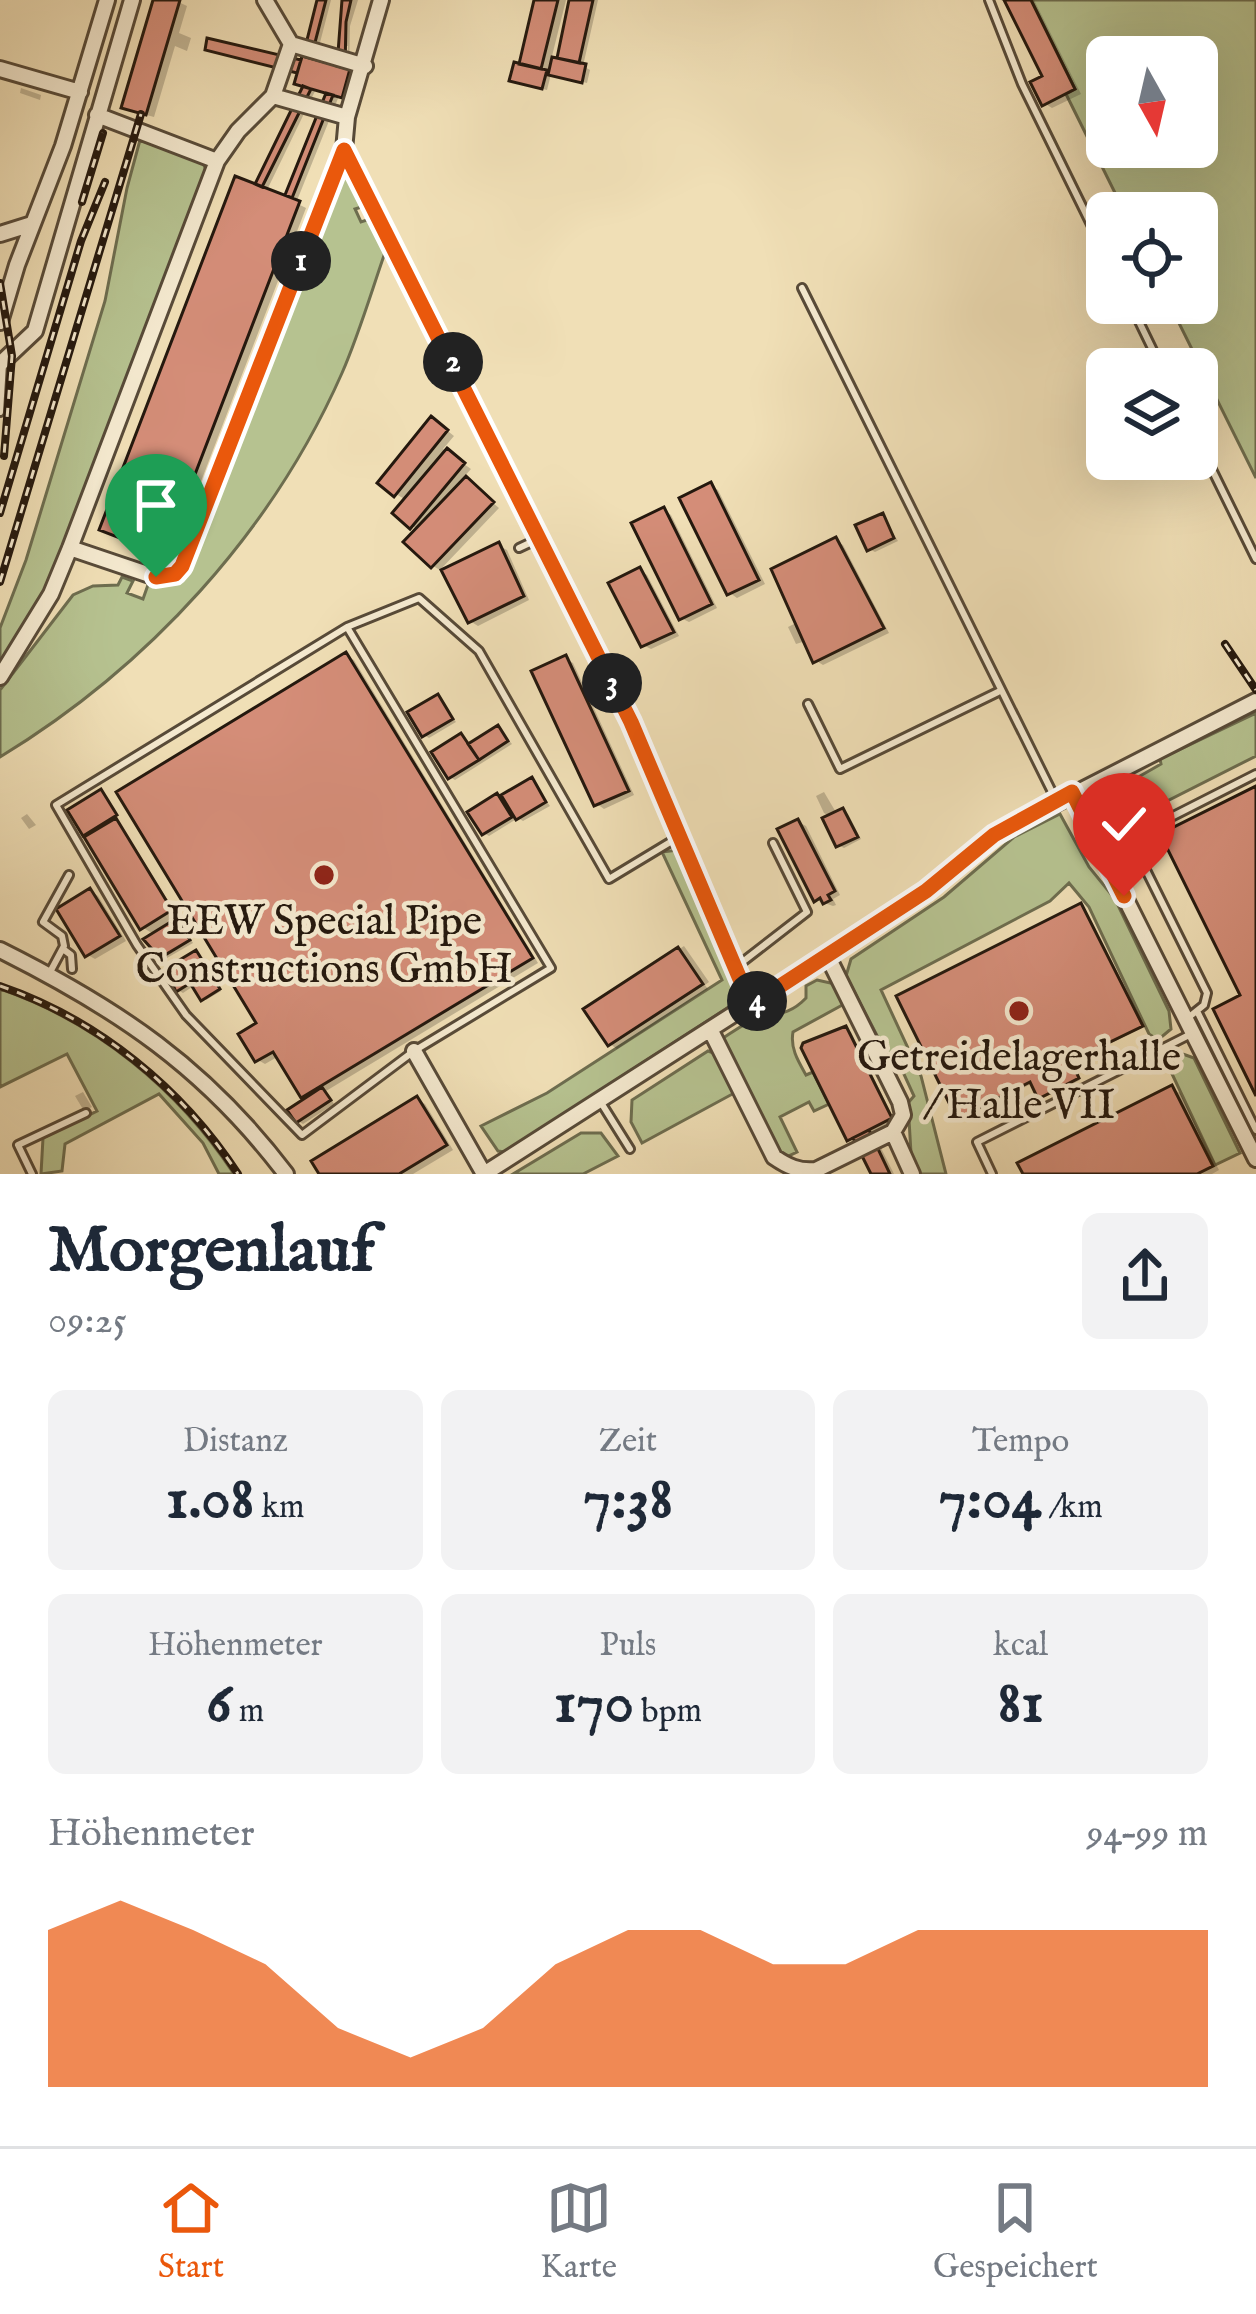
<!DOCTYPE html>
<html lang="de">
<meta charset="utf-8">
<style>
:root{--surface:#fff;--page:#f2f2f3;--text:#1f2937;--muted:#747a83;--line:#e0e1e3;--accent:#ea580c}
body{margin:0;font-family:"IM FELL English",serif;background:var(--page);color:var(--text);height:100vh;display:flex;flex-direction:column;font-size:45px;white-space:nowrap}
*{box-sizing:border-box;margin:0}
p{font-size:39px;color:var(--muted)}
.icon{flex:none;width:66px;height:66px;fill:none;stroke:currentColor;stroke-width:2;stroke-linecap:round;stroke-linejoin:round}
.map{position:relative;height:1174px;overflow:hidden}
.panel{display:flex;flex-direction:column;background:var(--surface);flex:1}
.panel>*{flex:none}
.needle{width:78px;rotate:172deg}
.controls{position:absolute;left:1086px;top:36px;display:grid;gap:24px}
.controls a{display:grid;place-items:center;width:132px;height:132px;border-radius:18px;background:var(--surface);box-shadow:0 12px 48px #0002;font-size:60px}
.pin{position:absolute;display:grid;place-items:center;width:102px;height:102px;color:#fff;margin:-123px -51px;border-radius:50% 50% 50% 0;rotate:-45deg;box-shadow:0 0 12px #0007}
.pin .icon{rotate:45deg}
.km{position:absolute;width:60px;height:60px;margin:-30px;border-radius:50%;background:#222;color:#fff;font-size:33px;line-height:60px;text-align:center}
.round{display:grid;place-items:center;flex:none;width:126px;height:126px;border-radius:18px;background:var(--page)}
.overview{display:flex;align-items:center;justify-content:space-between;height:204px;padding:0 48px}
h1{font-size:66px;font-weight:700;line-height:90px}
.figures{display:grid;grid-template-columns:repeat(3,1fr);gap:18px;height:204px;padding:12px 48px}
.figures div{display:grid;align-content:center;border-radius:18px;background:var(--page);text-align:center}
.figures b{font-size:60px;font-weight:700}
.figures small{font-size:33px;font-weight:400}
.figures p{font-size:33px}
.chart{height:336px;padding:24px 48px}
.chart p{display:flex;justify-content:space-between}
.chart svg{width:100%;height:216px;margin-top:12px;fill:var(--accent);opacity:.7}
.dock{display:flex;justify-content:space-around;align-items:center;height:168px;border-top:3px solid var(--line);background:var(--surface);font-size:33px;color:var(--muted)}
.dock a{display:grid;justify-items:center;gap:6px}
.dock .selected{color:var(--accent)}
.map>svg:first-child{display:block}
.green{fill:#b6c290;stroke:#6d6d4f;stroke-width:3;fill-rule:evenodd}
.shadow{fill:#0003;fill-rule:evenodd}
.building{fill:#d48d78;stroke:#24180e;stroke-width:3}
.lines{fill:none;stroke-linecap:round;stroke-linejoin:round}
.lane-casing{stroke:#574a38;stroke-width:12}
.street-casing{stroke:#574a38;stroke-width:20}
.lane{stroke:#f5ead0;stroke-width:6}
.street{stroke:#f5ead0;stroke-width:14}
.rail-casing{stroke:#24180e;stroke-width:8}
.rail{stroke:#f5ead0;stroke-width:3;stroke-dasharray:9;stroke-linecap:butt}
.route-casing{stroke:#fff;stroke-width:24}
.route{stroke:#ea580c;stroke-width:15}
.poi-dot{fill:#8f2418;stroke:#f5ead0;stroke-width:4.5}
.labels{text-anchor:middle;stroke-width:9;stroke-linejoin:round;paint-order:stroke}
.poi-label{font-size:42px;fill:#24180e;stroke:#f5ead0}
</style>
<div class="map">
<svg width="1256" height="1174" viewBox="0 0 1256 1174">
<rect width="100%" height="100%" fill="#f0dfb6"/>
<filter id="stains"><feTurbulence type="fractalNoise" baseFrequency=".00167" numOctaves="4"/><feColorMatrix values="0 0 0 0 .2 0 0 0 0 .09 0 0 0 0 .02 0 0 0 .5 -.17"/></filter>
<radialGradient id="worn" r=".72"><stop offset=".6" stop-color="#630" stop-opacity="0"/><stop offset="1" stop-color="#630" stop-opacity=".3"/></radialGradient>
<path class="green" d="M1031,0H1256V478L1169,303H1197V213H1125L1066,94L1075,89ZM1107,57H1197V147H1107Z
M140,140L203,163L206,170L52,579L0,670V628L26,560L105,301L127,188Z
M346,166L365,206L355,209L361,222L370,219L366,209L388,244C373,286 360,332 342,373C272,532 148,667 0,757V690L73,595L93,586L118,585L122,577L133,581L127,593L143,599L149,582C165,588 173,584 186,572L340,167Z
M1256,713V756L1114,828L1122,846L1112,851L1100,816L1108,790L1112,792L1161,764L1160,759Z
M1060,814L1089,867L1115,899L1169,1011L1171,1029L1158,1040L1149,1034L1089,907L1069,883L1050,901L881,990L921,1076L946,1174H920L911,1153L908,1103L914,1096L903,1072H896L846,976L851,959L944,897L1014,837Z
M678,850L718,934L715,940L738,1001L505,1152L498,1151L481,1126L547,1093L722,980L662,852Z
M817,980L835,984L846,1003L793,1032C790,1048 798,1061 806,1075L813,1072L829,1104L814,1111L809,1102L780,1117L797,1152L784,1158L779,1156L723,1038C734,1031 747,1021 760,1018C779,1014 792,1013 806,998V986Z
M0,989C96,1022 178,1089 234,1174H219L203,1143L159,1094L65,1144L62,1171L41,1174L43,1138L97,1111L67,1054L0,1087Z
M708,1051L719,1055L738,1091L642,1143L631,1122L632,1100Z
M1180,1053L1194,1058L1240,1153L1215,1165L1165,1059Z
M581,1133H601L618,1156L583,1174H513Z"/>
<path class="shadow" d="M156,0H174L187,6L179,33L191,38L187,51L175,46L154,117L132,111Z
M320,0H331L315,62L340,70L345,0H358L350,26L349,72L354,75L347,98L339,96L296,203L306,208L172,557L110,533L287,199L330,93L316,89L268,188L259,183L306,86L300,73L213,51L303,64ZM344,46H348L347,83H341Z
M537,0H566L551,60L559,61L573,0H598L583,66L590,70L587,83L551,74L547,90L518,83Z
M1001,0H1034L1081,94L1052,108L1044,103L1046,77L1010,5Z
M21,88L41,95L40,100L20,93Z
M439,424L454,436L443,449L471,469L463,478L499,508L440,570L433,566L419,530L412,526L406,500L396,494Z
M711,486L718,490L765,584L737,598L730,593Z
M664,510L671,515L717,608L689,622L681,618Z
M882,516L898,541L875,552L869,549Z
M835,541L843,545L889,633L823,665L815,660L809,640L796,644L788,627L796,623Z
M499,546L507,550L529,600L478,626L470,621Z
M640,571L647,575L679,636L651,649L643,645Z
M346,656L354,660L538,963L326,1091L334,1104L303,1124L298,1121L308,1099L279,1056L265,1064L258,1060L260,1024Z
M565,659L573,663L634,795L604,809L597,804Z
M438,697L456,722L429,738L424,735Z
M498,728L512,744L455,780L450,777L461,736L471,746Z
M532,781L550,806L523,821L518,818L489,836L484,833L497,797L505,802Z
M824,792L837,814L843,811L848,814L861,839L844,848L838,845L831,817L824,813L816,796Z
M101,793L177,915L171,919L182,925L193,943L167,958L162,955L155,935L142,927L85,834Z
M27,814L36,825L29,829L21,818Z
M798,822L806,826L840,895L833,899L836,905L833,906L816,900Z
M91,891L98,896L126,941L95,959L88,955Z
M1081,907L1143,1027L1072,1063L1080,1080L1043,1098L1033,1083L962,1118L960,1116Z
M684,946L709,982L705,985L708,989L617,1049L610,1044L587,1010Z
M196,953L221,991L206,1000L195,985L183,993L178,990Z
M846,1029L851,1032L895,1121L869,1134L876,1138L894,1174H874L858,1140L850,1138Z
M1172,1089L1180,1093L1219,1170L1212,1174H1026L1021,1164Z
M83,1092L92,1107L84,1111L75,1096Z
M417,1100L425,1104L453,1150L413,1174H323L315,1162Z"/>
<path class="building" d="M153,0H180L146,115L121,108Z
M317,0H326L311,58L303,56Z
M342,0H351L346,22L345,68L337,66Z
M534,0H558L541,69L519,64Z
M569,0H593L579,63L557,58Z
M1004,0H1031L1075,89L1042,106L1030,82L1042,76Z
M207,38L301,60L297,73L205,50Z
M302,56L350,69L342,98L294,84Z
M552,57L586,64L582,83L548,75Z
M514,62L547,70L542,89L509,81Z
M303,86L311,89L262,187L255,184Z
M326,93L333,95L292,198L285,195Z
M235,176L300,201L164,555L99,530Z
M431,416L448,430L394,497L377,483Z
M447,448L465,463L410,529L392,513Z
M466,476L494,502L431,568L403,542Z
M711,482L759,580L727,595L679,498Z
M664,507L712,604L679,620L631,523Z
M883,513L894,538L867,551L855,525Z
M836,537L884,628L813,663L771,569Z
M499,542L524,596L468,623L441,570Z
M640,567L674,632L641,647L608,583Z
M346,652L533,958L301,1098L273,1052L255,1062L238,1034L256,1023L116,792Z
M566,655L629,791L594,806L531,671Z
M438,694L453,719L422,737L407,712Z
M498,725L508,741L479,760L468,744Z
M461,733L479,760L448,779L431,752Z
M532,777L546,802L516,820L501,795Z
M1256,786V1096L1213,1009L1240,995L1160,834Z
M101,789L117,815L83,836L67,810Z
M497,793L512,817L482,835L467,812Z
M843,808L858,837L836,847L822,818Z
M116,818L172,910L140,930L84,837Z
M798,819L835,891L828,895L831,900L823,904L820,898L814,902L777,829Z
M90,888L120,936L85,957L56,909Z
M1081,903L1143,1026L1071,1061L1079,1078L1038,1099L1030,1082L957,1119L896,996Z
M177,918L190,940L160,958L143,939Z
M678,947L703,984L608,1046L583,1009Z
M196,950L209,971L176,992L166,968Z
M209,971L220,989L201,1001L190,983Z
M846,1026L892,1118L847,1141L801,1048L803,1043Z
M1172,1085L1213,1166L1197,1174H1023L1017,1163Z
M322,1087L331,1100L296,1123L287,1110Z
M417,1096L447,1145L399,1174H319L311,1161Z
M869,1130L890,1174H871L853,1138Z"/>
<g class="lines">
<defs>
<path id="lane" d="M989,0L1022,84L1107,257
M802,288L1056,800
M1130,303L1162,369
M0,412L3,364
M1197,439L1256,559
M519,548L536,540
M347,627L551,968L414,1051L302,1135L186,1015L137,945L56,805Z
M347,627L419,598L479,651L609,879L677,838
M808,704L840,769L998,692
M1110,858L1133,846
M63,949L71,955L72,969
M736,967L807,912L773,843
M49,974L64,946L62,936L43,922L69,875
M1197,1011L1256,1130
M1189,1017L1204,1005L1207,993L1130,838L1256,774
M600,1101L630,1149
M32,1174L18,1145L86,1113
M992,1174L977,1142L1193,1033"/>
<path id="street" d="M265,0L291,44
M381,0L347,117L344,150L631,721L751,1005
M0,69L80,92
M97,115L217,161
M347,117L273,96L291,44L365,66
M0,234L32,224
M0,322L17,265L63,146L107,0
M0,364L35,331L132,0
M70,548L156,577L175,574L182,566L344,150
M0,677L51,594L70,548L217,161L238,131L273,96
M1072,792L1256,1159
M0,950C118,1009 205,1067 286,1174
M827,955L900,1102L903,1115L893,1132L912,1174
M711,1031L774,1157C787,1166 799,1172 816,1170L893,1132
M414,1051L484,1174
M484,1174L926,891L994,835L1256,701"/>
</defs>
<use href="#lane" class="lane-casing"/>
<use href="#street" class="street-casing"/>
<use href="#lane" class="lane"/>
<use href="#street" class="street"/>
<defs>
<path id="rail" d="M82,202L103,133
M0,283L12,356L4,456
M0,513L81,241L105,182
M0,582L141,114
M1225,644L1256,690
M0,986C97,1019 182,1088 238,1174"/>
</defs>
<use href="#rail" class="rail-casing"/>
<use href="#rail" class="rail"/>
</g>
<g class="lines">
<defs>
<path id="route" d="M156,577L175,574L182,566L344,150L631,722L751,1005L926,891L994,835L1072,792L1124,896"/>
</defs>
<use href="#route" class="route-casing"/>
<use href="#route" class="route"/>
</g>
<g class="poi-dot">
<circle cx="324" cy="875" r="12"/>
<circle cx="1019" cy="1011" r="12"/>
</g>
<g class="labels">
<g class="poi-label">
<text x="324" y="934">EEW Special Pipe<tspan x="324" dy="48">Constructions GmbH</tspan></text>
<text x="1019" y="1070">Getreidelagerhalle<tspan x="1019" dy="48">/ Halle VII</tspan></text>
</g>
</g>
<rect width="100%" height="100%" filter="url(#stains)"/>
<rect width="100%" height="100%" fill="url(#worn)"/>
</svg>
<div class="controls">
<a><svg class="needle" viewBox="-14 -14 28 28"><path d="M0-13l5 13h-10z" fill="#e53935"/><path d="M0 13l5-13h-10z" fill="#747a83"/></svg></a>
<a><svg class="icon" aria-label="locate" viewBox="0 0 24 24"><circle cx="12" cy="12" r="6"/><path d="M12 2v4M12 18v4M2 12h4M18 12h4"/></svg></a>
<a><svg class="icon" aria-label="layers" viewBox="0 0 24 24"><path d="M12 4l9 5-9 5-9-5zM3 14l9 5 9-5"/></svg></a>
</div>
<div class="pin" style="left:156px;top:577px;background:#1e9e55"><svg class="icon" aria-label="arrive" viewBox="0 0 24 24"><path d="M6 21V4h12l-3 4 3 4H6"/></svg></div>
<div class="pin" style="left:1124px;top:896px;background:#d93025"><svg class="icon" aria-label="check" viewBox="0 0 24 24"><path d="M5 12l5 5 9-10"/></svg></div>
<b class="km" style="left:301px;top:261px">1</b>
<b class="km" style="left:453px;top:362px">2</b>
<b class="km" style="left:612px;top:683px">3</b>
<b class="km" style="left:757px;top:1001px">4</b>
</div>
<section class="panel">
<div class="overview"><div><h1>Morgenlauf</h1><p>09:25</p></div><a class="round"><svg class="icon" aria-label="share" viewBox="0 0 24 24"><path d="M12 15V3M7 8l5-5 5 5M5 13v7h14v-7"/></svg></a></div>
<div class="figures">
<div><p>Distanz</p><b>1.08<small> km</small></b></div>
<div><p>Zeit</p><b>7:38</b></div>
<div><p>Tempo</p><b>7:04<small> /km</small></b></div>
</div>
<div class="figures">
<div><p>Höhenmeter</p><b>6<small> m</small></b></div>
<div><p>Puls</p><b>170<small> bpm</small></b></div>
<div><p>kcal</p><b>81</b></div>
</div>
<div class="chart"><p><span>Höhenmeter</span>94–99 m</p>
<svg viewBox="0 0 160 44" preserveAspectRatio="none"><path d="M0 44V12L10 6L20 12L30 19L40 32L50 38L60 32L70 19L80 12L90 12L100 19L110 19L120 12L130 12L140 12L150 12L160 12V44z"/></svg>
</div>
</section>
<nav class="dock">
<a class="selected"><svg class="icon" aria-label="home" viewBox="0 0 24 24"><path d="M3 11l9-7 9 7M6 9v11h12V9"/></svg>Start</a>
<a><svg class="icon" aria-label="map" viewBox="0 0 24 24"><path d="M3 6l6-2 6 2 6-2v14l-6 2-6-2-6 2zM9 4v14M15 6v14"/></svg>Karte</a>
<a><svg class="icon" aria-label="saved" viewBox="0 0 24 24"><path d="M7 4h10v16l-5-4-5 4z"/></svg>Gespeichert</a>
</nav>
